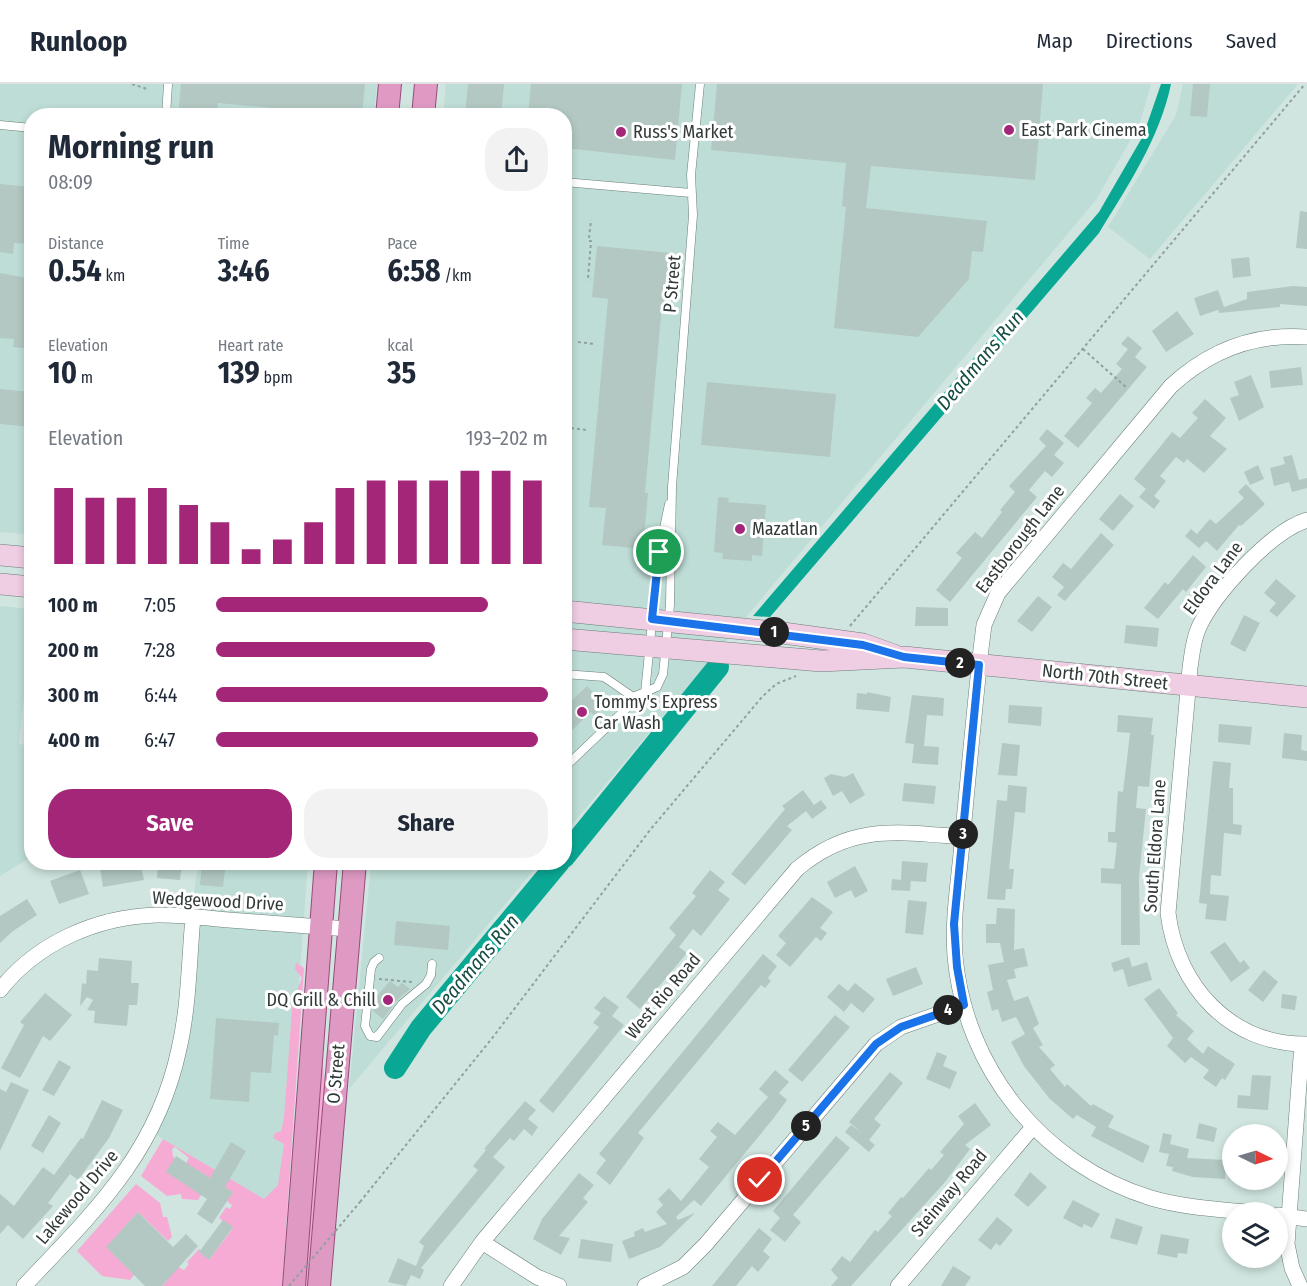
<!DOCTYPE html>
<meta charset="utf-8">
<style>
:root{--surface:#fff;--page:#f2f2f3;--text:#1f2937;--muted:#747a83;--line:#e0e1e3;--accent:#a32678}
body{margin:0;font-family:"Fira Sans Condensed",sans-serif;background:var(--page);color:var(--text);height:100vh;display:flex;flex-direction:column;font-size:22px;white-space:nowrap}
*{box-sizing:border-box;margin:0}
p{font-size:20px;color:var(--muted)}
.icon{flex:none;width:33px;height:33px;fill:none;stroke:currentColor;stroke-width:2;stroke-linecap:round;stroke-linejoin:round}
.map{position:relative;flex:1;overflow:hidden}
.details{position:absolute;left:24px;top:24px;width:548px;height:762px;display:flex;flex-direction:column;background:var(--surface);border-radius:24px;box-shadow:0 3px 9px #0003}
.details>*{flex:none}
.needle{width:39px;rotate:95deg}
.tools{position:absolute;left:1222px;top:1040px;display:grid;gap:12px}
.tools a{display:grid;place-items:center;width:66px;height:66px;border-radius:50%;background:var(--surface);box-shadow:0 3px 9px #0003;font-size:30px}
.pin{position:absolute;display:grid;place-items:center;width:51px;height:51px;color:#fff;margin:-26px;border:3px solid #fff;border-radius:50%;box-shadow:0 2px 6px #0007}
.km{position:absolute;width:30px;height:30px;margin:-15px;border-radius:50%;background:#222;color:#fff;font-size:16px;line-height:30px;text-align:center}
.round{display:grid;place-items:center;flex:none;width:63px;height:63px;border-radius:24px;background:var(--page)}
.summary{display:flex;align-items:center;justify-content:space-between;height:102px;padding:0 24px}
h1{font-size:33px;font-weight:700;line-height:45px}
.metrics{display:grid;grid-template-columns:repeat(3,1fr);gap:9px;height:102px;padding:6px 24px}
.metrics div{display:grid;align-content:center}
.metrics b{font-size:30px;font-weight:700}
.metrics small{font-size:16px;font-weight:400}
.metrics p{font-size:16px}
.chart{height:168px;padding:12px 24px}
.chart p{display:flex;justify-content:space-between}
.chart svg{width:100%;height:108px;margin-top:6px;stroke:var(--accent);stroke-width:6}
.button{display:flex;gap:12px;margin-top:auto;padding:12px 24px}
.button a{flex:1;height:69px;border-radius:24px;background:var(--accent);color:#fff;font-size:24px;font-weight:700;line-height:69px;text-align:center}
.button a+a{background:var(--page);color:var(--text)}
ul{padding:0 24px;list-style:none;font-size:20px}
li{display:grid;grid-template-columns:96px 72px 1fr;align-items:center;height:45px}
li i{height:15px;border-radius:8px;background:var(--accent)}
header{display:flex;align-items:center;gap:36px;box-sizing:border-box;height:84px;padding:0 30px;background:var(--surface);border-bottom:2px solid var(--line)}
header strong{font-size:28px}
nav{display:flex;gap:33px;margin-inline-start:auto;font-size:21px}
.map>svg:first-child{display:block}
.built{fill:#beddd6}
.green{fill:#f6abd4}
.water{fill:#0aa894}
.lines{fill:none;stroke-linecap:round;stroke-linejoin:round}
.river{stroke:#0aa894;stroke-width:22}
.building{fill:#b3c8c3}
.lane-casing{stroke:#6a7e7a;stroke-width:9}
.street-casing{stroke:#6a7e7a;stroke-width:16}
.secondary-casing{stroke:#6a7e7a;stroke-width:22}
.primary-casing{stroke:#944d7a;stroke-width:24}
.path{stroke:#90a19d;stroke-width:2;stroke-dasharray:3 3;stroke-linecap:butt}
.lane{stroke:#fff;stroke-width:8}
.street{stroke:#fff;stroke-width:15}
.secondary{stroke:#efcde2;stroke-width:21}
.primary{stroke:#df9ac4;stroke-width:22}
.path-bridge{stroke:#90a19d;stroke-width:2;stroke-dasharray:3 3;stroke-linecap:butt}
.route-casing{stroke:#fff;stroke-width:12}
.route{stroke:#1a73e8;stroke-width:8}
.poi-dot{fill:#a32678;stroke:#fff;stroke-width:2}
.labels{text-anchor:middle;stroke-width:6;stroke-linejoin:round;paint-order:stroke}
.poi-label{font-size:18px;fill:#313a38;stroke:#fff;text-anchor:start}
.street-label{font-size:18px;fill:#313a38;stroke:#fff}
.water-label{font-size:20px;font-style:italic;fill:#154c43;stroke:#fff}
</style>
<header>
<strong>Runloop</strong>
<nav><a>Map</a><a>Directions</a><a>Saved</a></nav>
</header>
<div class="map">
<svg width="1307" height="1202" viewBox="0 0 1307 1202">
<rect width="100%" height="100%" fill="#d0e5e0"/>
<path class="built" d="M0,0H377L374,31L32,32L31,461L24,460L25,450L0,448Z
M446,0H1151L1140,39L1096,116L564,750V32H443Z
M1183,0H1298L1150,175L1108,143L1176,31Z
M0,522L32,525L31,547L19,660L31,662V773L0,792Z
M198,779H308L284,1101L268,1118L150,1047L170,999Z
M371,779H540L349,1005Z"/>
<path class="green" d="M296,879L304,884L282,1202H162L167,1197L120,1150L134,1191L130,1196L102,1192L77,1167L136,1100L160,1119L163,1133H167L172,1153L168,1157L138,1128L125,1142L172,1189L178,1183L184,1186L189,1180L187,1178L199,1165L209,1176L233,1144L219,1134L226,1123L230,1125L232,1121L227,1117L232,1108L186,1079L189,1074L175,1063L172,1065L173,1072L201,1111L198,1116L182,1115L181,1110L167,1112L141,1092L163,1055L264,1115L278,1101L284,1060L273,1054L275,1049L281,1047L284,1034L292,926L293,915L299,912L298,904L302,894L295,885Z
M322,974L325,1001L312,1202H303Z"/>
<path class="water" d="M1161,0H1171C1160,54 1127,103 1099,149L770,533L753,532L1099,128L1143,52Z"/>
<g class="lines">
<path class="river" d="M564,773L718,583
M395,984L421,944L559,778"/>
</g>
<path class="building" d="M181,0H365L362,32L218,19L217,32H178Z
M468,0H504L501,32H465Z
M531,0H682L675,76L564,64V32H528Z
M717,0H1043L1035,96L871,82L866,124L987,137L983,168L972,167L969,195L918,253L834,244L846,123L842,122L846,79L711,66Z
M1193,0H1210L1207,33L1190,32Z
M0,100L32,103V160L14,159L13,170L0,168Z
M1300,127L1307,128V165L1296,164Z
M597,162L671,169L666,221H662L645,409H648L643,465L602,461L606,424L589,423L608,215L592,213Z
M1249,173L1251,192L1233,194L1231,175Z
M0,189L32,195V265L13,263L14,255L0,254Z
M1293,202L1307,203V222L1280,220V223L1219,229L1218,226L1200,232L1194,214L1218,206L1224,223L1247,215V208Z
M1177,227L1194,250L1166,268L1152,247Z
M1128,252L1142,264L1135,273L1147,283L1078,364L1064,352L1092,319L1086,314L1095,304L1101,309L1122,285L1116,280L1128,265L1121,260Z
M1301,283L1303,301L1271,304L1269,287Z
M1251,291L1264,323L1239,337L1230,314L1239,311L1234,298Z
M707,298L836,310L830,373L701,361Z
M0,305L32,308V343L0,340Z
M1205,315L1226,334L1210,352L1227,365L1204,389L1187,375L1184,379L1176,373L1160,392L1166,397L1154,412L1160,417L1154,425L1139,413L1146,405L1134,395L1172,348L1180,354L1198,334L1192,329Z
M1047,345L1064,359L1054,371L1064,379L1052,393L1045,387L1029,406L1037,413L950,518L936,506L962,474L956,469L975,448L982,454L1002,428L1000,426L1015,408L1009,402L1046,362L1039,355Z
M1292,371L1299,396L1307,394V404L1292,408L1289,398L1274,402L1270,384L1285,380L1283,373Z
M1258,381L1264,395L1250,401L1244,388Z
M1246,400L1265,420L1241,442L1239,441L1217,467L1206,457L1199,464L1185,452L1191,445L1197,450L1210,435L1216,440L1244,414L1238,408Z
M1120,410L1134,422L1113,447L1099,435Z
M718,413L729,414L728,418L766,421L762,472L752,471V477L722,475L723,469L714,468Z
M1101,449L1114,461L1065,517L1057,511L1064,503L1052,493L1063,479L1071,485Z
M1193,471L1206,483L1186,508L1183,505L1158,535L1144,524L1165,498L1168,501Z
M1276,495L1296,512L1277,533L1269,527L1276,519L1264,509Z
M1038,512L1052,523L1032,548L1017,537Z
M916,523L948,524V542H915Z
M1244,531L1260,539L1245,568L1230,560Z
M1126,541L1159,544L1157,563L1124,559Z
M587,602L605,621L597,629L593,631L591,628L564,654V624Z
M867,608L891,613L889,628L856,625L857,609L867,610Z
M912,611L944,614L943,632L927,631L924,662L939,663L938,681L912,679L914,660L905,659Z
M1009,621L1042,623L1041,642L1008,639Z
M1118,631L1153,634L1151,651H1154L1149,703L1138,702L1136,724L1146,725L1139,793L1140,861H1121V800L1101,799V784L1114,785L1117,759L1108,758V748H1115L1118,707L1123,708L1127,675L1130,649L1117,648Z
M1219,640L1252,643L1250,661L1218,658Z
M1284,649L1302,651L1301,666L1307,667V677L1282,674Z
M1002,659L1020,661L1017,692L998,691Z
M1213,677L1231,679L1229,704H1233V740L1242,741L1241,751L1224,749L1221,792L1211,791L1210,810L1229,812L1226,837L1205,835L1207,820L1199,819Z
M853,689L865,711L850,720L842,707L833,712L824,694L831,690L845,693Z
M904,699L936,702L934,720L902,717Z
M1008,701L1027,703L1025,729L1015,728L1009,785H1014L1012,805H1006L1005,816L987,815L997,716L1007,717Z
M803,706L814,721L821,716L827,724L812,735L806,727L787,742L792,746L745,801L731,790L785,725L782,722Z
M902,777L928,779L926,798L911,797L910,807L891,806L892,795L901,796Z
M99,778H140L144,796L103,803Z
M158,778H182L180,796L157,794Z
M202,778H226L223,803L200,801Z
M855,782L868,807L855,814L851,806L835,814L827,798Z
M80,786L89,810L59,820L50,797Z
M710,786L725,798L718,806L730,815L701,852L693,845L679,863L687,869L640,925L626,913L676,851L669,844L696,812L692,809Z
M812,813L833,828L820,844L827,849L821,857L816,853L790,883L776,871L786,859L778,852Z
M27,815L37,831L13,847L0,859V832Z
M908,816L927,818L923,851L905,849Z
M997,824L1015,825L1014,866L1024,864L1028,882L1014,885L1016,894L1007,896L1014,917L1028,912L1039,940L1033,944L1043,961L1039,963L1055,981L1050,985L1065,1003L1067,1000L1091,1022L1093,1020L1114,1032L1108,1043L1150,1062L1143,1079L1091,1052L1096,1043L1077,1031L1073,1035L1049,1014L1024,982L1011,958L1025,950L1016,933L1002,938L998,925L992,927L987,908L993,906L988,881L1004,878L1000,859H986V840H996Z
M396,837L450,842L448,866L394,861Z
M1225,858L1240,879L1244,876L1250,884L1231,898L1210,868Z
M763,870L777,882L768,894L771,897L765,904L761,901L638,1049L644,1054L610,1101L596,1089L606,1076L599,1070Z
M1129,873L1132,883L1147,878L1152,896L1128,903L1123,885L1114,888L1111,879Z
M99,874L132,877L131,899H139L137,921H129L127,942L94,939L95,927L87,926L93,916L87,913L80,922L82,899L86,900L87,886L98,887Z
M916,883L923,900L893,912L886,895Z
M1264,886L1278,898L1263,918L1248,906Z
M390,897L398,903L402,899L410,905L397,916L383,935L373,927L374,915Z
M855,899L875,915L863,929L851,919L844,928L827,913L839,900L848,907Z
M1159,904L1178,929L1176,931L1194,947L1187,955L1203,970L1208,962L1235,980L1225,996L1222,994L1216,1003L1203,994L1209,986L1191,973L1185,979L1167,962L1173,954L1144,915Z
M45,909L72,931L50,957L43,952L20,994L1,984L24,941L20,938Z
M1282,910L1297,912L1295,926L1281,924Z
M604,912L619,923L612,932L624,941L553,1029L539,1017L599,943L593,939L601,929L594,924Z
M835,931L850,943L802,998L788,986Z
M216,934L279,939L278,952L274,951L271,989L251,988L249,1018L210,1015Z
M937,968L947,972L943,982L957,988L950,1005L926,995Z
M59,976L71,983L54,1012L42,1006Z
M775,986L789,998L779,1009L787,1016L773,1035L701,1122L694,1116L676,1133L678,1136L695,1129L660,1163L629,1175L622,1157L635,1152L634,1148L643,1144L645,1148L667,1140L656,1128L663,1121L658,1115L669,1104L681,1117L709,1083L699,1075L717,1053L710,1047L718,1038L735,1051L768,1013L759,1005Z
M890,988L903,999L874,1035L881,1041L869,1056L875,1061L869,1068L845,1048L851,1041L861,1048L849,1038Z
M1252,991L1271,992L1268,1026L1237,1024L1238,1011L1250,1012Z
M11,998L29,1006L0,1067V1005L6,1008Z
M102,1016L123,1026L109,1054L78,1096L70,1090L48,1119L53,1122L23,1155L8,1141L0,1150V1110L14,1122L43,1083L54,1091L81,1054L83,1055Z
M525,1017L536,1026L528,1035L538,1043L532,1052L524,1045L514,1057L510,1054L493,1073L505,1083L421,1184L424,1186L420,1195L411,1191L406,1202L388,1198L398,1174L416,1182L424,1162L419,1158L478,1086L473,1082L486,1066L484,1065Z
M975,1019L991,1041L965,1061L970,1065L945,1098L851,1202H831L838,1194L831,1186L842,1172L850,1178L875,1146L878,1148L892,1132L888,1129L901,1113L903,1114L929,1084L931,1086L944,1071L940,1068L964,1040L958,1032Z
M49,1031L61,1039L43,1069L31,1062Z
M1199,1039L1217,1044L1214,1058L1196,1054Z
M1163,1049L1172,1051L1170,1060L1189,1065L1187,1074L1226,1076L1225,1095L1193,1093L1172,1087L1173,1083L1166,1082L1169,1070L1159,1068Z
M836,1052L850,1064L793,1131L801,1138L785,1158L770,1146L780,1134L773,1127Z
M231,1058L246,1067L225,1103L233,1108L212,1140L197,1130L207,1115L166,1088L176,1072L210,1094Z
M1030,1088L1047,1103L1028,1123L1014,1111Z
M579,1089L594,1101L583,1114L588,1118L559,1152L570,1154L561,1171L533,1155L542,1135Z
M1073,1116L1100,1130L1092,1144L1084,1140L1082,1144L1063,1134Z
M138,1128L173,1163L186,1150L198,1162L162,1202H145L106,1163Z
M997,1133L1013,1146L1000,1162L996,1159L991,1166L978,1156Z
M1116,1134L1143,1143L1137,1161L1110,1154Z
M223,1136L233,1143L209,1176L199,1168Z
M759,1144L772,1155L763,1167L770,1173L758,1188L752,1182L736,1202H712Z
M1161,1150L1189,1155L1187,1170L1178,1169L1177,1174L1157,1170Z
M581,1155L613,1160L611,1178L578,1174Z
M953,1182L971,1193L965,1202H941Z"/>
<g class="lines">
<defs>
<path id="lane" d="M166,32L168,0
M0,41L32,44
M564,98L691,109
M564,590L604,593L633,613L657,603L663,590L670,521L672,403L693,131L691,91L700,0
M645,609L659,468L669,420
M564,684L626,625L633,613
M379,874L374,878L371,885L365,942L370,952L377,953L402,920L426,900L431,891L432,880"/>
<path id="street" d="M1307,436C1271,447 1215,509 1199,543C1193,556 1192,570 1190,584L1168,829C1177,902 1230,961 1307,960
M0,906C37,859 96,833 156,831C180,830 205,834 229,836C269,839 308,842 348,845
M1245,1128C1213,1125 1182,1123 1151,1114C1043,1081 965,985 955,872C952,834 959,796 962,759C968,694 974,629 981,565L984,541L998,509L1171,302C1209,267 1254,249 1307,253
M1278,1131L1307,1135
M482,1158L537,1193L559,1202
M24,1202C94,1128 157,1069 179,965C189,922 189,876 193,833
M451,1202L482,1158L797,785C851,739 898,748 963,753
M645,1202L683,1183L706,1160L876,960L901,943L964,921
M898,1202L1033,1043
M1300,1202L1292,1184L1287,1160L1302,960"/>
<path id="secondary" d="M0,471L32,474
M0,500L32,503
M564,527L783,549L863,560L894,571
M564,555L821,577L904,573L1307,613"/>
<path id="primary" d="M387,32L390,0
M423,32L426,0
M294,1202L326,778
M319,1202L355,778"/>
</defs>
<use href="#lane" class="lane-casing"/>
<use href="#street" class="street-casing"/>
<use href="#secondary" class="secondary-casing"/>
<use href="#primary" class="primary-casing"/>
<path class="path" d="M132,0L147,5
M589,154L591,136
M589,157H591L588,195L590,196
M578,258L594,260
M1083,265L1127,304
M571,344L586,346
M850,542L1305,0
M379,895L412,898
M360,1118L493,953L650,746L762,613L776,600L796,592"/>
<use href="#lane" class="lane"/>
<use href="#street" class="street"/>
<use href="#secondary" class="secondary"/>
<use href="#primary" class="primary"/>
<path class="path-bridge" d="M289,1202L360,1118"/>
</g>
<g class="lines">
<defs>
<path id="route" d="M659,468L652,535L863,561L904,573L979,581L954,840L957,883L964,921L901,943L876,960L760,1096"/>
</defs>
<use href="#route" class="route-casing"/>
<use href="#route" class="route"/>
</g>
<g class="poi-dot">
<circle cx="1009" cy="46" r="6"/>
<circle cx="621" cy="48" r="6"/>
<circle cx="740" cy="445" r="6"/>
<circle cx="582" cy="628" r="6"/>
<circle cx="388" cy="916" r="6"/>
</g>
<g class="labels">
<g class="poi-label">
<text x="1021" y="52">East Park Cinema</text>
<text x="633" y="54">Russ's Market</text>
<text x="752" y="451">Mazatlan</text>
<text x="594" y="624">Tommy's Express<tspan x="594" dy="21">Car Wash</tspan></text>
<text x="376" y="922" text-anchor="end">DQ Grill &amp; Chill</text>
</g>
<g class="street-label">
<text transform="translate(672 200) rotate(-85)" y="6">P Street</text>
<text transform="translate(1020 455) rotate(-52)" y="6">Eastborough Lane</text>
<text transform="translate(1213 494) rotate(-53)" y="6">Eldora Lane</text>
<text transform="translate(1105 593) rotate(6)" y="6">North 70th Street</text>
<text transform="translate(1155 762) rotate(-86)" y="6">South Eldora Lane</text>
<text transform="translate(218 817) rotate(3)" y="6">Wedgewood Drive</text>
<text transform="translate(663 912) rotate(-50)" y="6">West Rio Road</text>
<text transform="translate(336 990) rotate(-85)" y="6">O Street</text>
<text transform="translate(949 1109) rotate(-50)" y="6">Steinway Road</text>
<text transform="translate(77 1113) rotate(-50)" y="6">Lakewood Drive</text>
</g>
<g class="water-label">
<text transform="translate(980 276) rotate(-50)" y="7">Deadmans Run</text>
<text transform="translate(475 880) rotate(-50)" y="7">Deadmans Run</text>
</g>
</g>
</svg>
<div class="tools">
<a><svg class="needle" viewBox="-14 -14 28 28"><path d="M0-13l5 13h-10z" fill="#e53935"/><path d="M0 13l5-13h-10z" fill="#747a83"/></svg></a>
<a><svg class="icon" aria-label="layers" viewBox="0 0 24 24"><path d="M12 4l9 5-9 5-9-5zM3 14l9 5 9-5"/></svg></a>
</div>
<div class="pin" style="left:659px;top:468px;background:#1e9e55"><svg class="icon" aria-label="arrive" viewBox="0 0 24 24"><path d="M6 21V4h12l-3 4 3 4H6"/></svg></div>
<div class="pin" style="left:760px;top:1096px;background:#d93025"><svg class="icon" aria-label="check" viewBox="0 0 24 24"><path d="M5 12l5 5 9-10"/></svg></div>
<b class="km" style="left:774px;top:548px">1</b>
<b class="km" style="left:960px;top:579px">2</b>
<b class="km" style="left:963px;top:750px">3</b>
<b class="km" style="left:948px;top:926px">4</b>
<b class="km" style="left:806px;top:1042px">5</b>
<section class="details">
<div class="summary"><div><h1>Morning run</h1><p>08:09</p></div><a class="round"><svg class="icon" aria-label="share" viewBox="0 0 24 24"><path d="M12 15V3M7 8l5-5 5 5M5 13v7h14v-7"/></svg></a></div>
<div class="metrics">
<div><p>Distance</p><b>0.54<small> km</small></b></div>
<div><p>Time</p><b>3:46</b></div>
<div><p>Pace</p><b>6:58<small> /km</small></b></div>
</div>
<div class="metrics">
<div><p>Elevation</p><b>10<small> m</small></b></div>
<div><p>Heart rate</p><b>139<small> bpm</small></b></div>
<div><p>kcal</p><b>35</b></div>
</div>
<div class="chart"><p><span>Elevation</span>193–202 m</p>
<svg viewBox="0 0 160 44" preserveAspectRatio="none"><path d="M5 44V13M15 44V17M25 44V17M35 44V13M45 44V20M55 44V27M65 44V38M75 44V34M85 44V27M95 44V13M105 44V10M115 44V10M125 44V10M135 44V6M145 44V6M155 44V10"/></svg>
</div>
<ul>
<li><b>100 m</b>7:05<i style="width:82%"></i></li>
<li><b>200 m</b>7:28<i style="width:66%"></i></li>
<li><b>300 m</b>6:44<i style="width:100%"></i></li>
<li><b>400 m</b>6:47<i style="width:97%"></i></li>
</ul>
<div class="button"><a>Save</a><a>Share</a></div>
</section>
</div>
